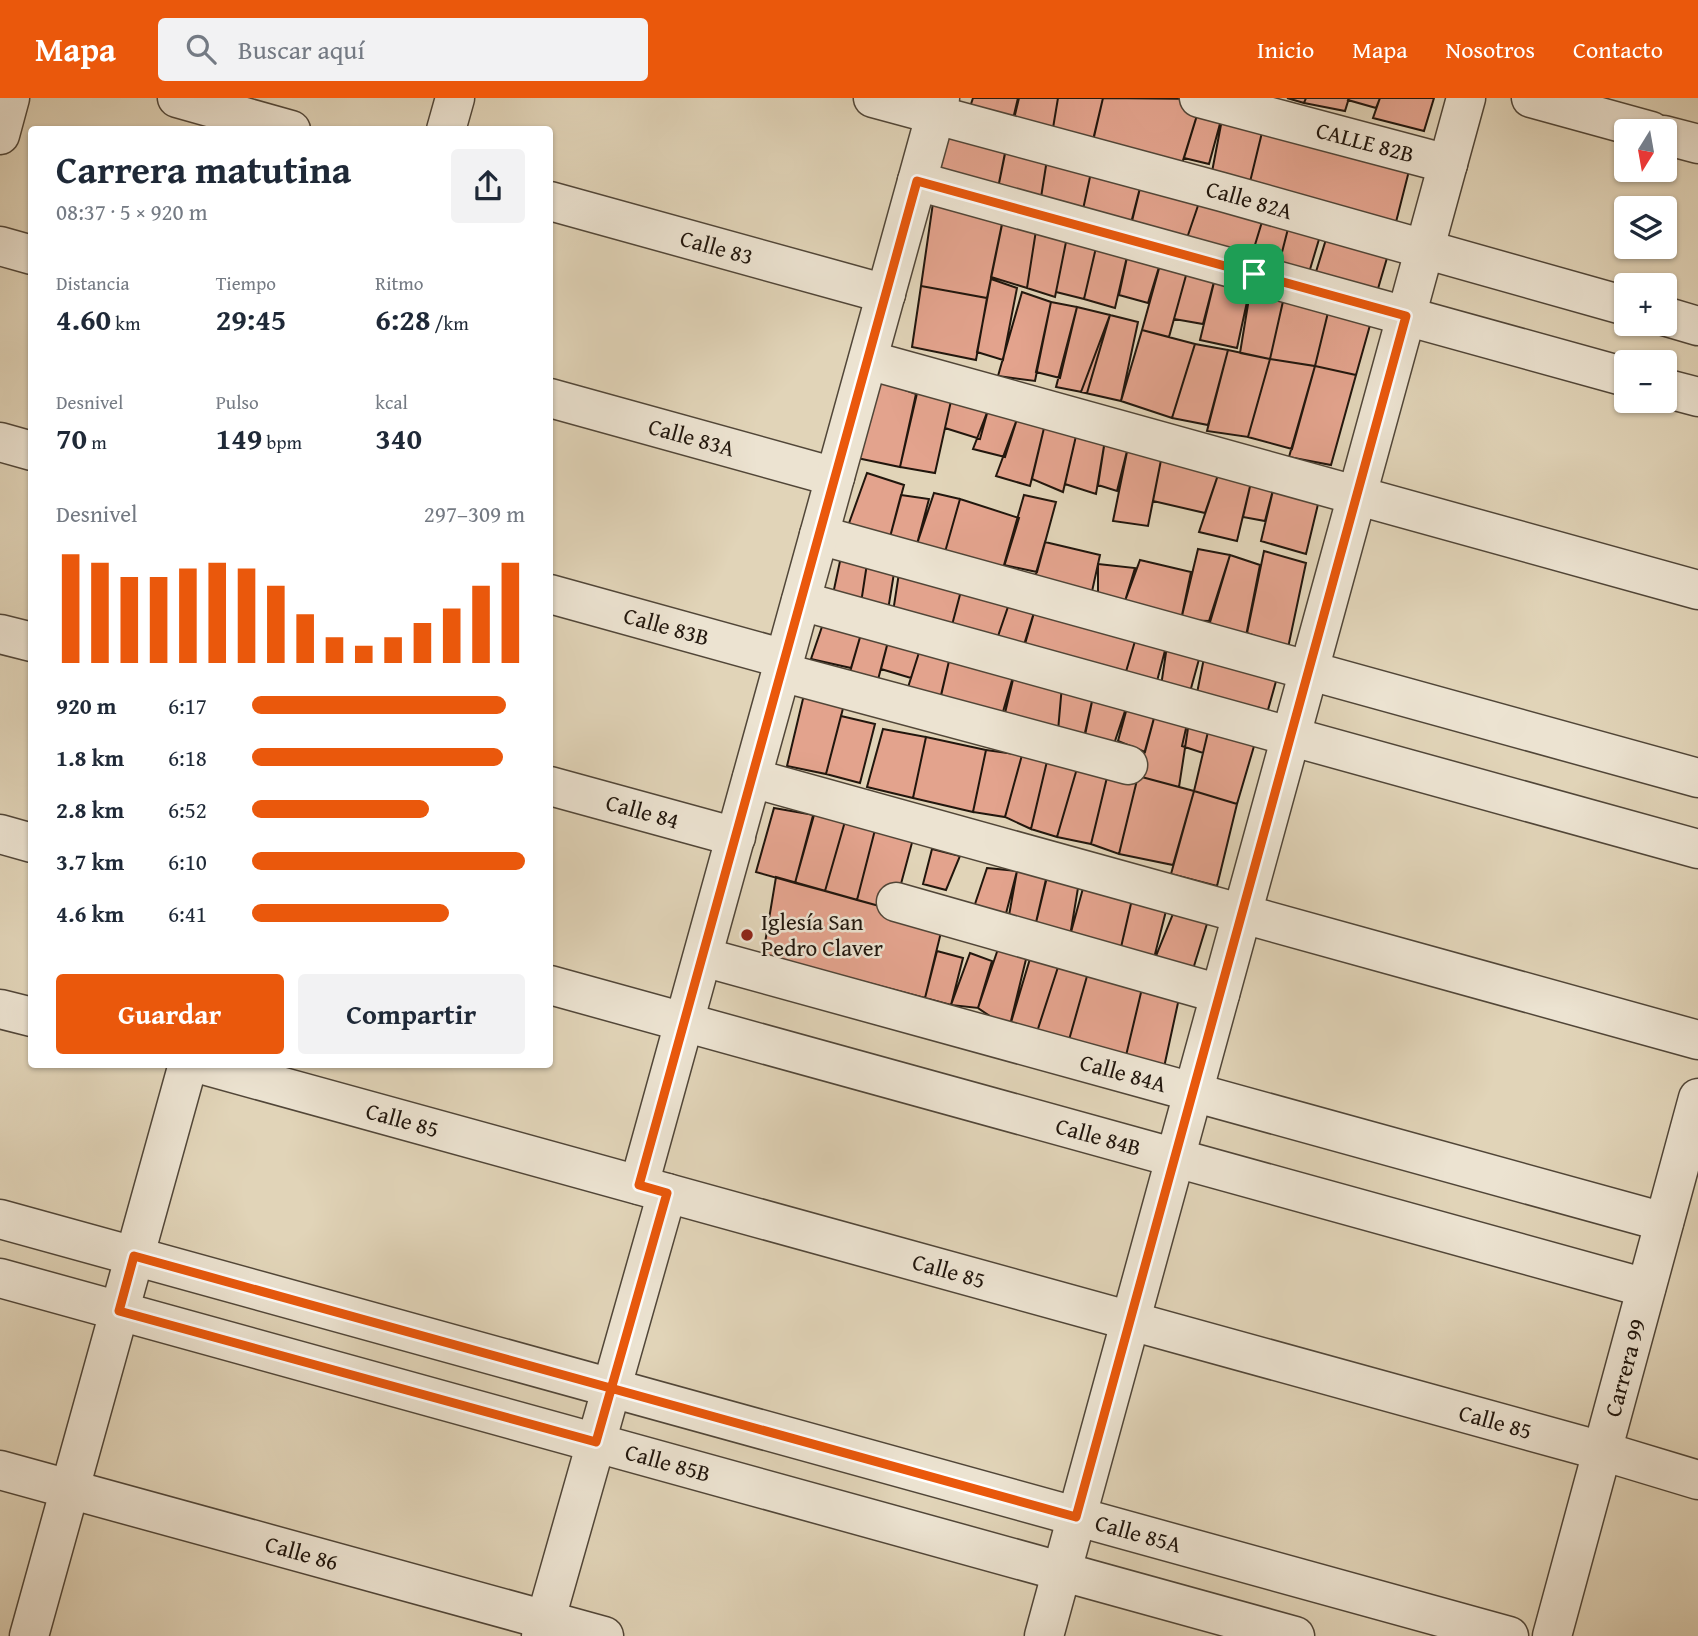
<!DOCTYPE html>
<html lang="es">
<meta charset="utf-8">
<style>
:root{--surface:#fff;--page:#f2f2f3;--text:#1f2937;--muted:#747a83;--accent:#ea580c}
body{margin:0;font-family:"Gentium Book Plus",serif;background:var(--page);color:var(--text);height:100vh;display:flex;flex-direction:column;font-size:26px;white-space:nowrap}
*{box-sizing:border-box;margin:0}
p{font-size:23px;color:var(--muted)}
.icon{flex:none;width:38px;height:38px;fill:none;stroke:currentColor;stroke-width:2;stroke-linecap:round;stroke-linejoin:round}
.map{position:relative;flex:1;overflow:hidden}
.sheet{position:absolute;left:28px;top:28px;width:525px;height:942px;display:flex;flex-direction:column;background:var(--surface);border-radius:7px;box-shadow:0 2px 5px #0004}
.sheet>*{flex:none}
.needle{width:46px;rotate:191deg}
.fabs{position:absolute;left:1614px;top:21px;display:grid;gap:14px}
.fabs a{display:grid;place-items:center;width:63px;height:63px;border-radius:7px;background:var(--surface);box-shadow:0 2px 5px #0004;font-size:35px}
.pin{position:absolute;display:grid;place-items:center;width:60px;height:60px;color:#fff;margin:-30px;border-radius:14px;box-shadow:0 4px 10px #0006}
.round{display:grid;place-items:center;flex:none;width:74px;height:74px;border-radius:7px;background:var(--page)}
.headline{display:flex;align-items:center;justify-content:space-between;height:119px;padding:0 28px}
h1{font-size:38px;font-weight:600;line-height:52px}
.metrics{display:grid;grid-template-columns:repeat(3,1fr);gap:10px;height:119px;padding:7px 28px}
.metrics div{display:grid;align-content:center}
.metrics b{font-size:30px;font-weight:600}
.metrics small{font-size:19px;font-weight:400}
.metrics p{font-size:19px}
.chart{height:196px;padding:14px 28px}
.chart p{display:flex;justify-content:space-between}
.chart svg{width:100%;height:126px;margin-top:7px;stroke:var(--accent);stroke-width:6}
.cta{display:flex;gap:14px;margin-top:auto;padding:14px 28px}
.cta a{flex:1;height:80px;border-radius:7px;background:var(--accent);color:#fff;font-size:28px;font-weight:600;line-height:80px;text-align:center}
.cta a+a{background:var(--page);color:var(--text)}
ul{padding:0 28px;list-style:none;font-size:23px}
li{display:grid;grid-template-columns:112px 84px 1fr;align-items:center;height:52px}
li i{height:18px;border-radius:9px;background:var(--accent)}
header{display:flex;align-items:center;gap:42px;box-sizing:border-box;height:98px;padding:0 35px;background:var(--accent);color:#fff}
header strong{font-size:33px}
nav{display:flex;gap:38px;margin-inline-start:auto;font-size:24px}
.search{width:490px;height:63px;background:var(--page);display:flex;align-items:center;gap:18px;box-sizing:border-box;padding:0 24px;border-radius:7px;color:var(--muted);font-size:26px}
.map>svg:first-child{display:block}
.building{fill:#e3a38d;stroke:#21160d;stroke-width:2}
.lines{fill:none;stroke-linecap:round;stroke-linejoin:round}
.minor-casing{stroke:#514638;stroke-width:41}
.minor{stroke:#ece3d1;stroke-width:38}
.route-casing{stroke:#fff;stroke-width:14}
.route{stroke:#ea580c;stroke-width:9}
.poi-dot{fill:#8f2418;stroke:#ece3d1;stroke-width:2.5}
.labels{text-anchor:middle;stroke-width:5;stroke-linejoin:round;paint-order:stroke}
.street-label{font-size:23px;fill:#21160d;stroke:#ece3d1}
.poi-label{font-size:23px;fill:#21160d;stroke:#ece3d1;text-anchor:start}
</style>
<header>
<strong>Mapa</strong>
<div class="search"><svg class="icon" aria-label="search" viewBox="0 0 24 24"><circle cx="10" cy="10" r="6"/><path d="M15 15l6 6"/></svg>Buscar aquí</div>
<nav><a>Inicio</a><a>Mapa</a><a>Nosotros</a><a>Contacto</a></nav>
</header>
<div class="map">
<svg width="1698" height="1538" viewBox="0 0 1698 1538">
<rect width="100%" height="100%" fill="#e1d4b8"/>
<filter id="stains"><feTurbulence type="fractalNoise" baseFrequency=".00286" numOctaves="4"/><feColorMatrix values="0 0 0 0 .2 0 0 0 0 .09 0 0 0 0 .02 0 0 0 .5 -.17"/></filter>
<radialGradient id="worn" r=".72"><stop offset=".6" stop-color="#630" stop-opacity="0"/><stop offset="1" stop-color="#630" stop-opacity=".3"/></radialGradient>
<path class="building" d="M973,0H1018L1013,21L970,9Z
M1019,0H1058L1052,36L1013,25Z
M1058,0H1103L1093,43L1052,36Z
M1103,0L1202,1L1180,72L1092,46Z
M1287,0H1306L1304,5Z
M1306,0H1349L1345,13L1304,5Z
M1349,0H1380L1376,10L1348,2Z
M1380,0H1434L1424,33L1373,20Z
M1202,1L1224,11L1209,66L1184,60Z
M1224,11L1266,18L1249,88L1211,79Z
M1266,18L1412,61L1395,128L1249,88Z
M950,20L1008,40L996,100L935,83Z
M1007,46L1048,55L1039,112L996,100Z
M1048,55L1093,65L1082,116L1039,112Z
M1093,65L1143,78L1130,129L1082,116Z
M1143,78L1202,96L1187,140L1132,123Z
M1202,96L1265,114L1251,160L1187,140Z
M934,98L1005,112L987,200L921,188Z
M1265,114L1291,119L1279,166L1251,160Z
M1291,119L1323,128L1308,178L1278,170Z
M1003,121L1037,126L1027,190L991,179Z
M1331,125L1392,143L1377,194L1315,177Z
M1037,126L1068,134L1055,199L1027,190Z
M1068,134L1098,141L1084,201L1056,194Z
M1098,141L1129,150L1115,210L1084,201Z
M1129,150L1163,156L1148,205L1119,197Z
M1163,156L1190,163L1169,239L1142,232Z
M1190,163L1217,172L1203,226L1174,221Z
M1217,172L1253,176L1237,250L1200,242Z
M1253,176L1286,190L1270,261L1240,255Z
M991,181L1017,190L1003,262L977,254Z
M921,188L987,200L976,262L912,249Z
M1286,190L1332,198L1315,268L1270,261Z
M1022,194L1051,204L1035,283L998,278Z
M1332,198L1374,213L1356,277L1315,268Z
M1051,204L1077,209L1060,280L1036,274Z
M1077,209L1110,217L1087,295L1056,289Z
M1110,217L1138,224L1121,303L1081,294Z
M1142,232L1195,246L1172,320L1121,303Z
M1195,246L1228,252L1208,327L1172,320Z
M1228,252L1270,261L1248,339L1207,333Z
M1270,261L1315,268L1292,351L1248,339Z
M1315,268L1356,277L1331,367L1289,359Z
M881,283L916,296L900,369L857,360Z
M918,291L951,303L935,375L900,369Z
M951,303L988,312L980,341L945,330Z
M988,312L1017,321L1005,359L973,351Z
M1017,321L1044,330L1030,388L996,378Z
M1044,330L1076,338L1063,394L1032,381Z
M1076,338L1105,342L1096,396L1065,386Z
M1105,342L1128,349L1117,393L1098,387Z
M1128,349L1162,357L1148,428L1113,423Z
M1162,357L1220,371L1205,415L1153,403Z
M1220,371L1252,380L1237,443L1199,434Z
M867,375L904,387L890,439L848,428Z
M1252,380L1275,384L1265,423L1243,419Z
M1275,384L1320,398L1306,456L1261,443Z
M934,395L960,401L945,454L917,446Z
M901,397L929,401L917,446L890,439Z
M1024,397L1056,404L1037,474L1004,467Z
M960,401L1019,420L1003,472L945,454Z
M1045,444L1100,457L1091,498L1034,482Z
M1198,451L1230,457L1209,523L1181,522Z
M1264,453L1306,465L1288,550L1247,535Z
M842,454L868,459L861,505L833,496Z
M1230,457L1260,467L1245,543L1208,531Z
M868,459L895,469L888,512L861,505Z
M1140,462L1191,474L1181,522L1125,503Z
M1098,466L1135,470L1125,503L1098,497Z
M899,475L962,489L951,531L893,514Z
M962,489L1011,500L996,544L951,531Z
M1011,500L1036,508L1023,550L996,544Z
M1036,508L1138,533L1125,577L1025,546Z
M826,517L863,529L851,570L811,561Z
M863,529L890,536L875,593L846,588Z
M1138,533L1168,541L1156,587L1125,577Z
M890,536L922,545L911,580L881,571Z
M1168,541L1204,543L1190,594L1161,588Z
M922,545L953,546L940,602H904Z
M953,546L1017,565L998,631L937,614Z
M1206,550L1280,569L1266,619L1196,600Z
M1017,565L1063,576L1058,633L1005,615Z
M1063,576L1094,594L1085,637L1058,633Z
M807,584L847,595L826,676L787,668Z
M1094,594L1131,595L1110,658L1082,648Z
M1131,595L1157,609L1145,654L1118,643Z
M1157,609L1191,611L1179,689L1138,678Z
M1189,617H1212L1203,655L1182,648Z
M1212,617L1257,638L1237,706L1194,693Z
M841,618L875,626L860,685L826,676Z
M883,631L926,639L913,700L867,689Z
M926,639L986,652L973,714L913,700Z
M986,652L1022,657L1005,719L973,714Z
M1022,657L1048,659L1031,731L1005,719Z
M1048,659L1078,667L1057,739L1031,731Z
M1078,667L1109,671L1091,746L1057,739Z
M1109,671L1138,678L1119,756L1091,746Z
M1138,678L1194,693L1173,767L1119,756Z
M1194,693L1237,706L1217,788L1171,776Z
M774,710L814,717L795,785L756,774Z
M815,710L846,720L825,793L795,785Z
M846,720L876,728L857,802L825,793Z
M876,728L913,741L894,812L857,802Z
M932,751L960,758L946,792L923,786Z
M987,770L1017,773L1003,827L971,818Z
M1017,773L1047,779L1034,833L1006,834Z
M1047,777L1079,784L1068,850L1034,833Z
M776,779L943,826L925,900L763,857Z
M1085,783L1133,797L1119,858L1068,845Z
M1133,797L1168,805L1152,868L1119,858Z
M1177,806L1210,816L1190,881L1152,868Z
M1001,842L1028,853L1009,931L978,910Z
M937,853L963,860L951,907L925,900Z
M1032,854L1060,863L1035,940L1009,931Z
M970,855L992,863L978,910L951,907Z
M1060,863L1091,864L1067,949L1035,940Z
M1091,864L1144,882L1124,966L1067,949Z
M1144,882L1181,891L1163,974L1124,966Z"/>
<g class="lines">
<defs>
<g id="minor">
<path d="M177,0L291,32"/>
<path id="s1" d="M873,0L1222,94L1626,208"/>
<path id="s2" d="M1199,0L1448,66"/>
<path d="M1531,0L1651,33"/>
<path d="M446,32L455,0"/>
<path d="M0,37L10,0"/>
<path d="M1664,37L1698,46"/>
<path d="M917,83L1626,279"/>
<path id="s3" d="M550,103L886,196"/>
<path d="M0,148L32,157"/>
<path d="M1664,218L1698,228"/>
<path d="M868,262L1698,492"/>
<path d="M1664,290L1698,299"/>
<path id="s4" d="M550,300L835,379"/>
<path d="M0,344L32,353"/>
<path d="M819,437L1698,680"/>
<path id="s5" d="M550,496L785,561"/>
<path d="M801,503L1698,751"/>
<path d="M0,536L32,544"/>
<path d="M781,574L1128,667"/>
<path d="M752,680L1698,942"/>
<path id="s6" d="M550,688L736,739"/>
<path d="M0,736L32,745"/>
<path d="M896,804L1220,896"/>
<path id="s7" d="M703,859L1664,1124"/>
<path id="s8" d="M550,887L1646,1190"/>
<path d="M0,911L32,919"/>
<path id="s9" d="M200,966L1602,1353L1698,1382"/>
<path d="M639,1087L940,0"/>
<path id="s10" d="M0,1121L1509,1538"/>
<path id="s11" d="M0,1180L1295,1538"/>
<path id="s12" d="M0,1372L604,1538"/>
<path d="M29,1538L188,966"/>
<path d="M541,1538L667,1095"/>
<path d="M1044,1538L1466,0"/>
<path id="s13" d="M1552,1538L1698,1000"/>
</g>
</defs>
<use href="#minor" class="minor-casing"/>
<use href="#minor" class="minor"/>
</g>
<g class="lines">
<defs>
<path id="route" d="M1254,176L917,83L639,1087L667,1095L596,1344L119,1213L134,1158L1076,1419L1406,218L1254,176"/>
</defs>
<use href="#route" class="route-casing"/>
<use href="#route" class="route"/>
</g>
<circle class="poi-dot" cx="747" cy="837" r="7"/>
<g class="labels">
<g class="street-label">
<text dy="8" stroke="none"><textPath href="#s2" startOffset="172">CALLE 82B</textPath></text>
<text dy="8" stroke="none"><textPath href="#s1" startOffset="390">Calle 82A</textPath></text>
<text dy="8" stroke="none"><textPath href="#s3" startOffset="173">Calle 83</textPath></text>
<text dy="8" stroke="none"><textPath href="#s4" startOffset="147">Calle 83A</textPath></text>
<text dy="8" stroke="none"><textPath href="#s5" startOffset="121">Calle 83B</textPath></text>
<text dy="8" stroke="none"><textPath href="#s6" startOffset="96">Calle 84</textPath></text>
<text dy="8" stroke="none"><textPath href="#s7" startOffset="436">Calle 84A</textPath></text>
<text dy="8" stroke="none"><textPath href="#s9" startOffset="210">Calle 85</textPath></text>
<text dy="8" stroke="none"><textPath href="#s8" startOffset="569">Calle 84B</textPath></text>
<text dy="8" stroke="none"><textPath href="#s9" startOffset="777">Calle 85</textPath></text>
<text dy="8" stroke="none"><textPath href="#s13" startOffset="278">Carrera 99</textPath></text>
<text dy="8" stroke="none"><textPath href="#s9" startOffset="1344">Calle 85</textPath></text>
<text dy="8" stroke="none"><textPath href="#s11" startOffset="693">Calle 85B</textPath></text>
<text dy="8" stroke="none"><textPath href="#s10" startOffset="1181">Calle 85A</textPath></text>
<text dy="8" stroke="none"><textPath href="#s12" startOffset="313">Calle 86</textPath></text>
</g>
<g class="poi-label">
<text x="761" y="832">Iglesía San<tspan x="761" dy="26">Pedro Claver</tspan></text>
</g>
</g>
<rect width="100%" height="100%" filter="url(#stains)"/>
<rect width="100%" height="100%" fill="url(#worn)"/>
</svg>
<div class="fabs">
<a><svg class="needle" viewBox="-14 -14 28 28"><path d="M0-13l5 13h-10z" fill="#e53935"/><path d="M0 13l5-13h-10z" fill="#747a83"/></svg></a>
<a><svg class="icon" aria-label="layers" viewBox="0 0 24 24"><path d="M12 4l9 5-9 5-9-5zM3 14l9 5 9-5"/></svg></a>
<a>+</a>
<a>−</a>
</div>
<div class="pin" style="left:1254px;top:176px;background:#1e9e55"><svg class="icon" aria-label="arrive" viewBox="0 0 24 24"><path d="M6 21V4h12l-3 4 3 4H6"/></svg></div>
<section class="sheet">
<div class="headline"><div><h1>Carrera matutina</h1><p>08:37 · 5 × 920 m</p></div><a class="round"><svg class="icon" aria-label="share" viewBox="0 0 24 24"><path d="M12 15V3M7 8l5-5 5 5M5 13v7h14v-7"/></svg></a></div>
<div class="metrics">
<div><p>Distancia</p><b>4.60<small> km</small></b></div>
<div><p>Tiempo</p><b>29:45</b></div>
<div><p>Ritmo</p><b>6:28<small> /km</small></b></div>
</div>
<div class="metrics">
<div><p>Desnivel</p><b>70<small> m</small></b></div>
<div><p>Pulso</p><b>149<small> bpm</small></b></div>
<div><p>kcal</p><b>340</b></div>
</div>
<div class="chart"><p><span>Desnivel</span>297–309 m</p>
<svg viewBox="0 0 160 44" preserveAspectRatio="none"><path d="M5 44V6M15 44V9M25 44V14M35 44V14M45 44V11M55 44V9M65 44V11M75 44V17M85 44V27M95 44V35M105 44V38M115 44V35M125 44V30M135 44V25M145 44V17M155 44V9"/></svg>
</div>
<ul>
<li><b>920 m</b>6:17<i style="width:93%"></i></li>
<li><b>1.8 km</b>6:18<i style="width:92%"></i></li>
<li><b>2.8 km</b>6:52<i style="width:65%"></i></li>
<li><b>3.7 km</b>6:10<i style="width:100%"></i></li>
<li><b>4.6 km</b>6:41<i style="width:72%"></i></li>
</ul>
<div class="cta"><a>Guardar</a><a>Compartir</a></div>
</section>
</div>
